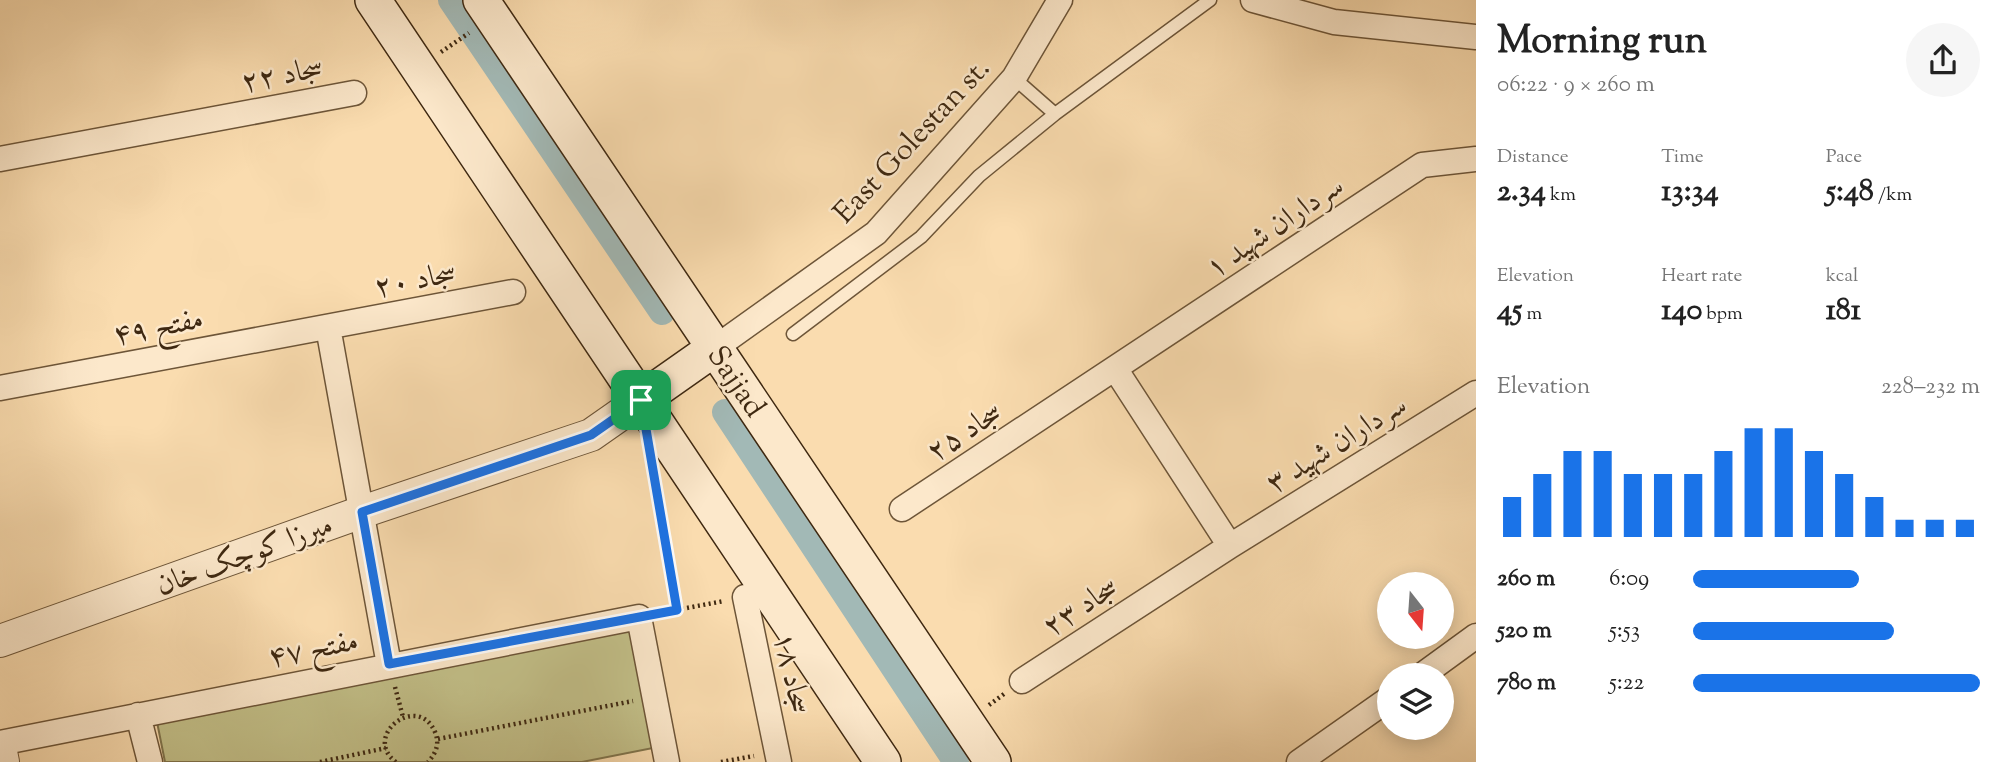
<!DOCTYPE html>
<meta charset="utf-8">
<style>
:root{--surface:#fff;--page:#f6f6f6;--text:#222;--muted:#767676;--accent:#1a73e8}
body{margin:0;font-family:"Sorts Mill Goudy",Amiri,serif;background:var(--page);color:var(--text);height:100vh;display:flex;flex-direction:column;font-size:26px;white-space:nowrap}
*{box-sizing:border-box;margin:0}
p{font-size:23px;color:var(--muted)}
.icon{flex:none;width:38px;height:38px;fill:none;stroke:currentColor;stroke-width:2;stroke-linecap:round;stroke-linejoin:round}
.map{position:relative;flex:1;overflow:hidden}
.sheet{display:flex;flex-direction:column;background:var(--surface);width:525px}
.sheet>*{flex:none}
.needle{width:46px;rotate:163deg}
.buttons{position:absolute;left:1377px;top:572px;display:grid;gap:14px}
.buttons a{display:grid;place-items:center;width:77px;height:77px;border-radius:50%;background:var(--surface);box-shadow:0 4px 18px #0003;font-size:35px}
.pin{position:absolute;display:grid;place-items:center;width:60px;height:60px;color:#fff;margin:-30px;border-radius:14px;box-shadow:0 4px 10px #0006}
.round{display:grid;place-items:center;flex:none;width:74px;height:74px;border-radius:37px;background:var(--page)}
.overview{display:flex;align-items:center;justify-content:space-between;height:119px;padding:0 21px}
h1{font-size:38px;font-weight:700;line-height:52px}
.stats{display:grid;grid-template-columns:repeat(3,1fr);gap:10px;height:119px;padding:7px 21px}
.stats div{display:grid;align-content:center}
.stats b{font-size:30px;font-weight:700}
.stats small{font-size:19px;font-weight:400}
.stats p{font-size:19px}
.chart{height:196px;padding:14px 21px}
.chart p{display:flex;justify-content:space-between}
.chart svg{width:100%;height:126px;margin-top:7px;stroke:var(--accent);stroke-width:6}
ul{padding:0 21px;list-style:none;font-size:23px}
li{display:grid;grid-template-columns:112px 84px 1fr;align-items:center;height:52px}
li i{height:18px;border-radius:9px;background:var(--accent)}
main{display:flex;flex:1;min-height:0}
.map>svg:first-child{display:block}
.green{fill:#c2bf88;stroke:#80744c;stroke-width:2}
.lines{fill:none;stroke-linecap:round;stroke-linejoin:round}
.canal{stroke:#a2b9b6;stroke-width:26}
.service-casing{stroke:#6d5538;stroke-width:15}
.minor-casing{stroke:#6d5538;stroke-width:27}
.tertiary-casing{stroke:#6d5538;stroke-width:34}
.secondary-casing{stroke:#3e2811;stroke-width:38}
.path{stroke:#3e2811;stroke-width:4.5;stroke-dasharray:2 3.5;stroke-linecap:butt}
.service{stroke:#fce8cb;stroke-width:12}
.minor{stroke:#fce8cb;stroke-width:24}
.tertiary{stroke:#fce8cb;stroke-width:32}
.secondary{stroke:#fce8cb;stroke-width:35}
.route-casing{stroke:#fff;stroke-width:14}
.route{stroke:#1a73e8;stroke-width:9}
.labels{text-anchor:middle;stroke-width:5;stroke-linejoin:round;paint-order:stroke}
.street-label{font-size:30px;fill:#3e2811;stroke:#fce8cb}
</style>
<main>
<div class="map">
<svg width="1476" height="762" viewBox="0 0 1476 762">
<rect width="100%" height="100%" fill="#fadcaf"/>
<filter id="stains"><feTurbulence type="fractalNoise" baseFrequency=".00286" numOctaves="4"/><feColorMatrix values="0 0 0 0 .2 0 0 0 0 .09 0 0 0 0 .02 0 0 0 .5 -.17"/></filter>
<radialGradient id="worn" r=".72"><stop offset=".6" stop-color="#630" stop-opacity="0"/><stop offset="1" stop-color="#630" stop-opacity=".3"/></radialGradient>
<path class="green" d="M630,629L653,748L582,762H165L157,722Z"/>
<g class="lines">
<path class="canal" d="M451,0L662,312
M725,412L956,762"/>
<defs>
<path id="service" d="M1014,78L1055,114
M793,334L921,237L979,176L1055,114L1210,0"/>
<path id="minor" d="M1253,0L1334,22L1476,37
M0,159L354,93
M328,327L389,665
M715,348L876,233L1014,78L1060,0
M1116,370L1230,546
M0,388L513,292
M902,509L1422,165L1476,159
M745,597L779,762
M1421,676L1476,636
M1022,681L1230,546L1476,393
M138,715L150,762
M0,743L639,617L667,762
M1299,762L1390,698"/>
<path id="tertiary" d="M0,641L362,512L591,435L641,400
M0,747L3,762"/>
<path id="secondary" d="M373,0L883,762
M481,0L993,762
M641,400L715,348"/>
</defs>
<use href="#service" class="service-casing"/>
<use href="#minor" class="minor-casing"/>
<use href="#tertiary" class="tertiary-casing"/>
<use href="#secondary" class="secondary-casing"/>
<path class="path" d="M441,52L469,33
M653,473L677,610
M660,613L724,601
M395,687L403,717
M989,705L1004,694
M438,739L633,701
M320,762L386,748
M396,762C361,736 418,692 435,732C440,744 436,753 428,762
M721,762L754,756"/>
<use href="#service" class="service"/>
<use href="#minor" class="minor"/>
<use href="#tertiary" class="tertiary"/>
<use href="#secondary" class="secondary"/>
</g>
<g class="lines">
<defs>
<path id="route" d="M641,400L677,610L389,664L362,512L591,435Z"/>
</defs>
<use href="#route" class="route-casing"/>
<use href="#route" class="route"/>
</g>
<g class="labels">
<g class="street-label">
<text transform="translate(282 74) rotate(-11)" y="10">سجاد ۲۲</text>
<text transform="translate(911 140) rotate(-47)" y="10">East Golestan st.</text>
<text transform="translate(1274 226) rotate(-34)" y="10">سرداران شهید ۱</text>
<text transform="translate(415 279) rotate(-11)" y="10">سجاد ۲۰</text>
<text transform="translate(158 326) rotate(-11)" y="10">مفتح ۴۹</text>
<text transform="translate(737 381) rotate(56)" y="10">Sajjad</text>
<text transform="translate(964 431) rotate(-33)" y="10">سجاد ۲۵</text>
<text transform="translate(1336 443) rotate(-32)" y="10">سرداران شهید ۳</text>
<text transform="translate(244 554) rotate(-20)" y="10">میرزا کوچک خان</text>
<text transform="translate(1080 606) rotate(-33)" y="10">سجاد ۲۳</text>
<text transform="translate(313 648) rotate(-11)" y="10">مفتح ۴۷</text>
<text transform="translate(793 673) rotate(78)" y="10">سجاد ۱۸</text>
</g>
</g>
<rect width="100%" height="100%" filter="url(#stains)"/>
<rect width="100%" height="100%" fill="url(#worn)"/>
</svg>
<div class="buttons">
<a><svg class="needle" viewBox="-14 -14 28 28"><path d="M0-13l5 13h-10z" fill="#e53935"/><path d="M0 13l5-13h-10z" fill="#767676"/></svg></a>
<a><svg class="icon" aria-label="layers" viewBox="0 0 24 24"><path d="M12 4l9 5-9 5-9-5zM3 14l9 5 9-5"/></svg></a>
</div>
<div class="pin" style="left:641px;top:400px;background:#1e9e55"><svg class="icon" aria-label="arrive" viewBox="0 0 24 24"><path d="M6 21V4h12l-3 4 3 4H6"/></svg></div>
</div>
<section class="sheet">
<div class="overview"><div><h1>Morning run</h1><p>06:22 · 9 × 260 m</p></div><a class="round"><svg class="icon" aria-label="share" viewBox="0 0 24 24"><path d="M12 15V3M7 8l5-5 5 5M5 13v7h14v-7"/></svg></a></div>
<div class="stats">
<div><p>Distance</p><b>2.34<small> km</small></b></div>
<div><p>Time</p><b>13:34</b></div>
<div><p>Pace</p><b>5:48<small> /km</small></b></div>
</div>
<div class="stats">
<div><p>Elevation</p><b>45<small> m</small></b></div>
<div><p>Heart rate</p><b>140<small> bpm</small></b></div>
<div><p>kcal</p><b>181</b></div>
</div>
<div class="chart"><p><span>Elevation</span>228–232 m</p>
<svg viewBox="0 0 160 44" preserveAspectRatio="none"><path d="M5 44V30M15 44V22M25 44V14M35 44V14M45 44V22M55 44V22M65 44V22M75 44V14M85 44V6M95 44V6M105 44V14M115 44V22M125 44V30M135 44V38M145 44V38M155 44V38"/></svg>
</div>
<ul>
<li><b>260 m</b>6:09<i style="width:58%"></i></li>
<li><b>520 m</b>5:53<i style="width:70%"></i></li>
<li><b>780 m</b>5:22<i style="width:100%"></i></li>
</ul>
</section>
</main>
